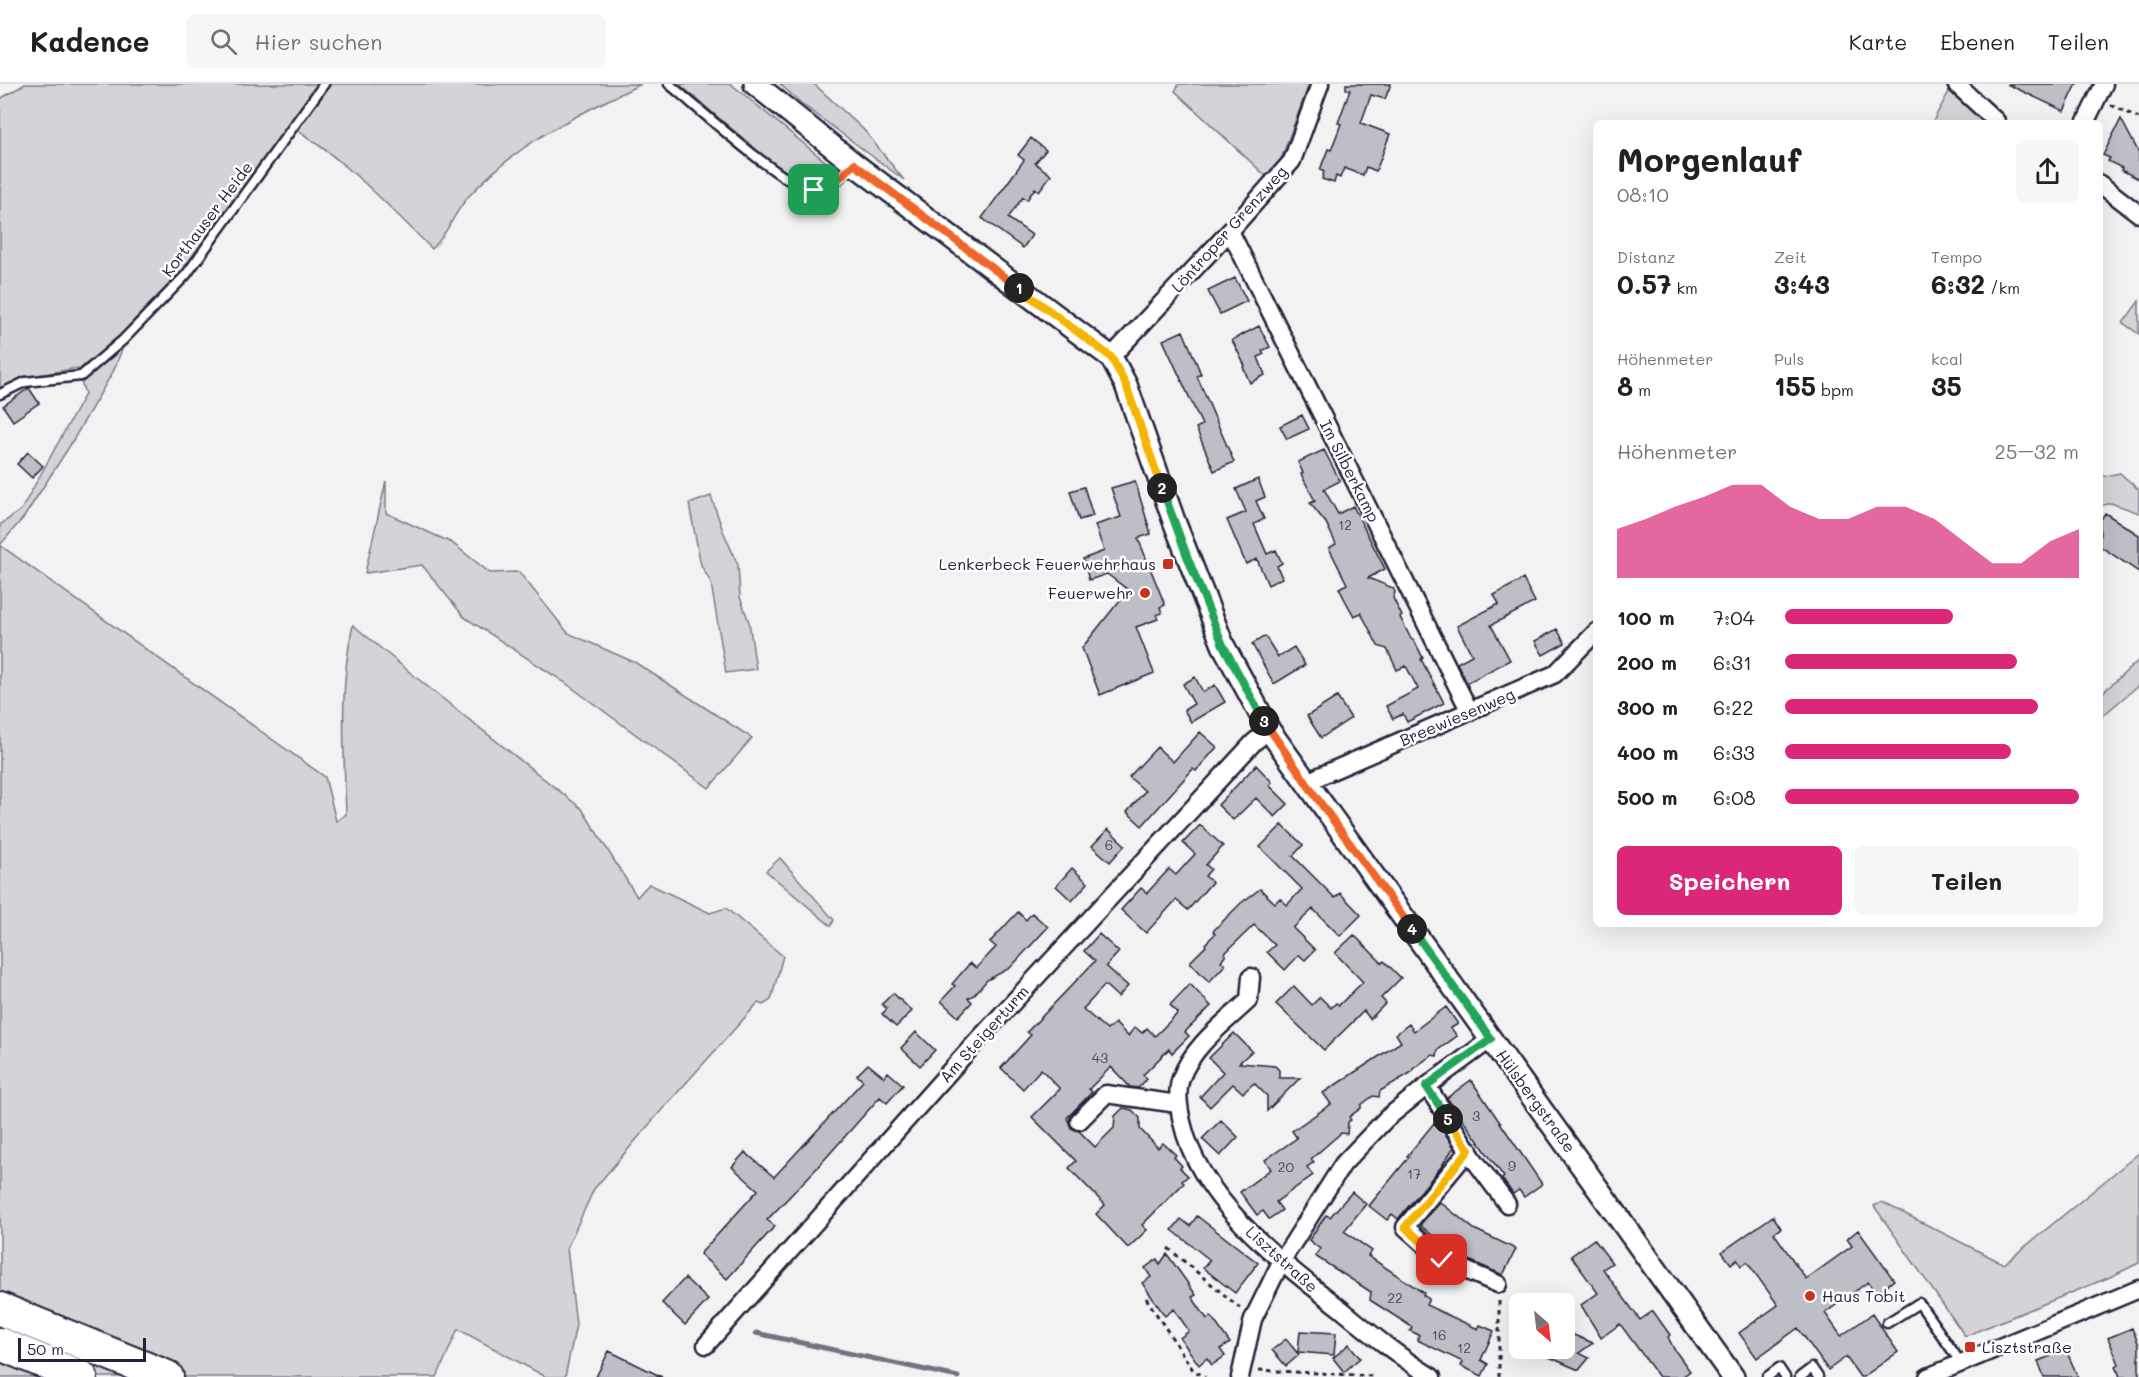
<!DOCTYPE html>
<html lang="de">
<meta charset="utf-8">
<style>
:root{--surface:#fff;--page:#f6f6f6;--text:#202124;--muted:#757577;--line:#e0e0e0;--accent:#db2777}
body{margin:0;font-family:Mali,sans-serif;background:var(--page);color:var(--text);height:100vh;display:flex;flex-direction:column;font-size:22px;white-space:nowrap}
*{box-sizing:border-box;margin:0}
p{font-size:20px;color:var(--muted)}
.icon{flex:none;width:33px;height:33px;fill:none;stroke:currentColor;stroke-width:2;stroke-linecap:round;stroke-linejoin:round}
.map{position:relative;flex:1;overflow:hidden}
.panel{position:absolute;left:1593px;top:36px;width:510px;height:807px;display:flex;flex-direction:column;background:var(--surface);border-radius:9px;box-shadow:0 6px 24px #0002}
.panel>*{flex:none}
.needle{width:39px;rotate:152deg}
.tools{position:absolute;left:1509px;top:1209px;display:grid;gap:12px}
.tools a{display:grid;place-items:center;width:66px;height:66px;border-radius:9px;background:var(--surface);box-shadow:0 6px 24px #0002;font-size:30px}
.scale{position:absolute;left:18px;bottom:15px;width:128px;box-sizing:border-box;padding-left:6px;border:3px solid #22223b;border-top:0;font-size:16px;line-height:21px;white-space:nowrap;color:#22223b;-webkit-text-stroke:4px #fff;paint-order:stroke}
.pin{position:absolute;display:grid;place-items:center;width:51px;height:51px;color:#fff;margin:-26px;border-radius:12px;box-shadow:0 3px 9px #0006}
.km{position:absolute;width:30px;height:30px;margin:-15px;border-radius:50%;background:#222;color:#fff;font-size:16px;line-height:30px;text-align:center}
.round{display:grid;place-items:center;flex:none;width:63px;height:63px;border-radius:9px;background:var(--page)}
.headline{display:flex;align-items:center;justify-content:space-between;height:102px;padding:0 24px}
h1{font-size:33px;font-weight:700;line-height:45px}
.figures{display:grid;grid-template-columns:repeat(3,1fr);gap:9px;height:102px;padding:6px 24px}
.figures div{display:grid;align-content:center}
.figures b{font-size:26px;font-weight:700}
.figures small{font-size:16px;font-weight:400}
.figures p{font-size:16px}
.chart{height:168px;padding:12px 24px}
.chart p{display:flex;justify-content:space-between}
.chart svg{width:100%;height:108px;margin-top:6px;fill:var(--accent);opacity:.7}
.primary-button{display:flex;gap:12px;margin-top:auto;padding:12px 24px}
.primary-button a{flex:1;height:69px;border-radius:9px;background:var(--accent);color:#fff;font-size:24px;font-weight:700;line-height:69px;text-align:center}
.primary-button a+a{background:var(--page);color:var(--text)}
ul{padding:0 24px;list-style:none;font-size:20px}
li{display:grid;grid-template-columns:96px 72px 1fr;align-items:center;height:45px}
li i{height:15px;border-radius:8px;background:var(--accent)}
header{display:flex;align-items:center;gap:36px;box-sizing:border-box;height:84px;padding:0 30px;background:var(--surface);border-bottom:2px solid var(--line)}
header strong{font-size:28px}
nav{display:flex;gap:33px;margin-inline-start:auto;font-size:21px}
.search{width:420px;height:54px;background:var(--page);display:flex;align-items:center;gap:15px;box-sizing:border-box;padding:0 21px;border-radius:9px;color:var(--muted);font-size:22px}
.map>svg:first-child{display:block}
.green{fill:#d3d3d8;stroke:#7a7a8a;stroke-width:1.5}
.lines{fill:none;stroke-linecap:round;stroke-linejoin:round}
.stream{stroke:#727282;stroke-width:5}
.building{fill:#bebec6;stroke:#22223b;stroke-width:1.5}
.service-casing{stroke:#22223b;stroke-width:13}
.minor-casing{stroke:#22223b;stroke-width:21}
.tertiary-casing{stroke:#22223b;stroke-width:26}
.motorway-casing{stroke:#22223b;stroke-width:36}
.path{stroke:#22223b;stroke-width:3;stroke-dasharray:4.5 4.5;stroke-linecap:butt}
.service{stroke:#fff;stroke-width:8}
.minor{stroke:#fff;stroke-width:16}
.tertiary{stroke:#fff;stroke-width:21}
.motorway{stroke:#fff;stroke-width:32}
.split-1-casing{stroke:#fff;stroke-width:12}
.split-2-casing{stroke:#fff;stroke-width:12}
.split-3-casing{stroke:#fff;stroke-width:12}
.split-4-casing{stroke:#fff;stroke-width:12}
.split-5-casing{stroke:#fff;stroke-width:12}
.split-6-casing{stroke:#fff;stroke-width:12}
.split-1{stroke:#f0652b;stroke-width:8}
.split-2{stroke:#f5b400;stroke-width:8}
.split-3{stroke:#22a559;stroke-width:8}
.split-4{stroke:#f0652b;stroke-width:8}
.split-5{stroke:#22a559;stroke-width:8}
.split-6{stroke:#f5b400;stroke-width:8}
.poi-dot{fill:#c8321e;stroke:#fff;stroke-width:2}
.labels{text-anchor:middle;stroke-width:5;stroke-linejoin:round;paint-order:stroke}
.number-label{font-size:14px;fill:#49495e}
.street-label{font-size:16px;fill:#22223b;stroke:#fff}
.poi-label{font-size:16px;fill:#22223b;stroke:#fff;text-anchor:end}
</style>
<header>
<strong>Kadence</strong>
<div class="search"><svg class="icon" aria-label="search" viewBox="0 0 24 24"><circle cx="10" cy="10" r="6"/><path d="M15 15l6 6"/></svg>Hier suchen</div>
<nav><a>Karte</a><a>Ebenen</a><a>Teilen</a></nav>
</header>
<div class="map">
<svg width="2139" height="1293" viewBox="0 0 2139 1293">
<rect width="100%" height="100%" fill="#f2f2f3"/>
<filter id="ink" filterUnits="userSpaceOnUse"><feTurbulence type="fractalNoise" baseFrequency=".0167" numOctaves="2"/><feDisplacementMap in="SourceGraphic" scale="12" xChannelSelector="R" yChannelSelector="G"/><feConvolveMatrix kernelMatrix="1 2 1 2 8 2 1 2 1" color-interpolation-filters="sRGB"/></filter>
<g filter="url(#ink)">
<path class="green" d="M25,0H319L207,157L179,193L120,252L124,260L114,286L69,363L24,433L0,461L325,693L336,737L346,730C344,668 339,601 353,541L418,595L582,725L637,813L649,800L710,829L726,824L783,872L771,916L763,921L758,919L660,1028L594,1105L567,1164L576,1241L565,1293H546L458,1245L437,1293H0V441L21,426L85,310L77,284L22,294L0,306V15Z
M331,0H641C575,32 520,57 469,112C454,128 448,150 432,165C389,122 348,79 297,46Z
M679,0H731L832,83L833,87L831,94L820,99L798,96L765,73Z
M780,0H814L864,46L904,96L802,20Z
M1179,0H1309L1281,75L1268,94L1175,7Z
M1951,4L1991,39H1932Z
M2139,217V250L2123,239Z
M2120,389L2139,406V429L2111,419L2100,422V393Z
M386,397V429L452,459L490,489L519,488L568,549L636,579L752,654L709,704L564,598L464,533L422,481L365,489Z
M711,412L723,447L738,481L740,513L749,538L756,585L726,589L711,499L701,481L689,420Z
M2139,576V601L2100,634V611Z
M780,774L834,836L831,842L766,787Z
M2139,1069V1179L2110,1193L1965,1252L1874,1122L1882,1118L2004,1180Z"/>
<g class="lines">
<path class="stream" d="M756,1249L958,1293"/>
</g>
<path class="building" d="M1346,0H1391L1385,15L1371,11L1361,39L1390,50L1376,87L1366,83L1363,91L1344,84L1340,94L1336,92L1334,99L1322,95L1324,88L1320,86L1328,65L1331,66L1341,40L1338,39L1350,6L1346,5Z
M2007,0H2077L2064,27Z
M2121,35L2139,69V95L2121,86L2122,84L2108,77L2110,74L2103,71Z
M1031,54L1046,66L1035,79L1051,91L1039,107L1035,104L1027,116L1023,113L1008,134L1032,151L1023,164L982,134L1024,76L1018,71Z
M1235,194L1247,217L1220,230L1208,207Z
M1259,242L1270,263L1262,267L1264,270L1258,273L1265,291L1250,299L1243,283L1245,282L1232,256Z
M1183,247L1201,290L1197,292L1234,378L1214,387L1196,344L1202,341L1163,256Z
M29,304L39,319L13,337L3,322Z
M1302,331L1309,345L1287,355L1280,342Z
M1324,366L1340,397L1324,405L1338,430L1353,422L1385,485L1368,494L1393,504L1395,508L1393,514L1402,532L1400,533L1411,555L1414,556L1423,574L1421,575L1444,619L1407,638L1403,630L1393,635L1386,622L1418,605L1406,582L1397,586L1387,565L1378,562L1361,529L1354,532L1345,516L1339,504L1347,500L1329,464L1336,460L1326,439L1310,419L1315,417L1301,390L1303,389L1298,378Z
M28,368L43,382L32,394L17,380Z
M1258,395L1265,413L1256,417L1264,435L1254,440L1267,470L1276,466L1282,479L1277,482L1282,494L1268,501L1257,475L1246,480L1227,436L1246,428L1236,405Z
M1135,397L1151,450L1138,454L1165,521L1160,523L1162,529L1156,531L1158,535L1136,543L1154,589L1100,611L1082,564L1128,506L1107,490L1089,496L1083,475L1104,467L1095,441L1121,433L1111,404Z
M1084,403L1093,432L1079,436L1070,407Z
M2105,429L2139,451V488L2100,462V437Z
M1523,495L1535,518L1491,541L1510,576L1467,599L1457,579L1472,571L1457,542L1499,520L1494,511Z
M1557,545L1565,559L1543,571L1535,557Z
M1265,552L1278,573L1294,563L1305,581L1274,600L1252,560Z
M1195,593L1203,608L1215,601L1225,618L1191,638L1184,626L1194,620L1183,600Z
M1337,613L1351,634L1321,654L1307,632Z
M1200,648L1217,663L1196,687L1193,685L1142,742L1127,728L1145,707L1129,693L1157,663L1173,678Z
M1256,681L1272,698L1269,701L1288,720L1275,733L1256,714L1233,736L1218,721Z
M1200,741L1223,762L1206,781L1211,785L1205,792L1212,798L1188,826L1176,816L1146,849L1121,826L1141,804L1147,809L1169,785L1176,791L1195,770L1183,759Z
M1282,741L1303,761L1293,772L1335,814L1340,809L1361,831L1340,852L1313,825L1293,844L1315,866L1305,876L1299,871L1285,886L1267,868L1275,861L1254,841L1224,870L1226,871L1221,877L1225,881L1209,898L1190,878L1206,862L1205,860L1215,850L1213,847L1241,819L1260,805L1275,819L1280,814L1287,821L1302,805L1260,763Z
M1108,745L1125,761L1110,778L1092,762Z
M1072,784L1088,799L1072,817L1056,802Z
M1018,828L1026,836L1032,829L1048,843L1010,884L987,896L974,911L968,914L972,918L958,933L941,917L955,902L952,900L970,879L976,884L996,863L990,858Z
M1099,850L1119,868L1106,882L1128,902L1118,913L1105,901L1083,925L1107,946L1115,939L1128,952L1135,943L1142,949L1147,944L1155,952L1178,929L1170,921L1190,900L1211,922L1185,948L1189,952L1172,969L1169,965L1143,991L1147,995L1138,1004L1130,1003L1111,983L1089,1005L1092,1008L1067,1034L1071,1044L1079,1047L1095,1063L1114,1044L1115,1032L1123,1024L1132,1026L1140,1034V1045L1158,1064L1163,1059L1176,1071L1174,1073L1182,1082L1180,1084L1188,1092L1182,1097L1184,1099L1142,1141L1147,1146L1128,1164L1096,1130L1105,1121L1069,1084L1076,1077L1032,1033L1060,1005L1041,985L1023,1005L1001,984L1031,951L1027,948L1095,877L1084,867Z
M1354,851L1382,879L1384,877L1401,894L1381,914L1386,919L1370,935L1364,927L1324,966L1276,920L1294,902L1312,921L1320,913L1331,924L1336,919L1339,921L1363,898L1335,869Z
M893,909L912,927L896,943L882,930L887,925L882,920Z
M1446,923L1458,940L1451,944L1457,952L1438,966L1437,972L1432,971L1413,985L1412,988L1380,1007L1379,1013L1373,1012L1361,1021V1024L1349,1033L1351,1036L1348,1038L1347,1050L1341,1049L1311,1075L1314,1078L1307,1083L1313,1091L1276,1118L1282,1126L1269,1135L1263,1127L1257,1131L1240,1108L1271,1085L1265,1076L1297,1054L1292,1047L1331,1020L1323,1009L1401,958L1396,950L1409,940L1414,947Z
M916,948L935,966L920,982L901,964Z
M1234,949L1252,967L1239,979L1275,982L1279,986V994H1300L1267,1027V1012L1254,999L1243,1009L1233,1000L1210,1023L1200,1013L1223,988L1209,974Z
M868,980L884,993L888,988L903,1001L887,1019L880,1013L817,1084L767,1136L775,1142L727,1195L700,1170L758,1106L732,1083L745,1068L774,1093L863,997L857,991Z
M1471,996L1542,1100L1524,1113L1519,1106L1513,1110L1502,1095L1504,1093L1447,1014Z
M1221,1036L1238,1053L1220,1072L1202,1055Z
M1434,1039L1443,1047L1454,1063L1441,1083L1398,1135L1392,1130L1387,1136L1369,1122L1409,1073L1407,1072Z
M1352,1108L1366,1120L1344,1147L1372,1167L1368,1172L1424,1209L1423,1211L1429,1215L1426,1221L1478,1245L1480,1241L1494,1247L1481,1276L1488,1280L1482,1292L1461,1282L1463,1278L1417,1256L1419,1251L1410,1247L1412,1243L1370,1216L1371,1208L1315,1172L1320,1165L1309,1156L1326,1131L1330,1133Z
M1440,1118L1474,1145L1516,1165L1503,1191L1455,1170L1420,1141Z
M1197,1132L1258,1179L1235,1209L1203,1184L1210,1176L1172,1146L1181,1135L1190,1142Z
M1773,1132L1781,1144L1774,1149L1806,1195L1852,1162L1847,1155L1858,1146L1894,1196L1876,1210L1868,1198L1825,1229L1841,1252L1872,1230L1898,1268L1863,1293H1860L1846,1273L1828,1286L1798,1244L1757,1274L1739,1249L1778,1221L1747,1178L1741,1182L1737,1175L1731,1180L1722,1168Z
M1594,1155L1612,1179L1603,1185L1640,1236L1653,1227L1670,1251L1668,1253L1674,1265L1690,1287L1682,1293H1659L1620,1240L1601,1254L1581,1221L1598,1209L1571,1172Z
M1167,1170L1196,1211L1192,1213L1207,1235L1211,1232L1230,1259L1220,1265L1225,1272L1212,1281L1207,1274L1199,1281L1180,1254L1189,1247L1174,1225L1165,1232L1142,1199L1151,1193L1145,1184L1157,1175L1160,1180Z
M685,1194L708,1216L685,1241L662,1219Z
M2132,1244L2139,1261V1293H2120L2116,1282L2119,1280L2108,1254Z
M1300,1247L1336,1249L1334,1271L1298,1268Z
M1564,1247L1593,1259L1579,1269L1589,1274L1579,1286L1528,1264H1564Z
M1286,1255L1299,1271L1286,1282L1272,1266Z
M1349,1260L1360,1274L1344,1288L1333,1274Z
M2066,1266L2078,1293H2044L2038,1277Z
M609,1267L662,1293H596Z"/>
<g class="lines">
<defs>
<path id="service" d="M669,0C694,20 786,105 812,106C829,106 842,92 854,81
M0,310L25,298L81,292L123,256L186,191L324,0
M1887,1239L1919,1219L1961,1279
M1767,1293L1779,1284L1785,1293
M1800,1293L1812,1284L1818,1293"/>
<path id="minor" d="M1956,0L1996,37
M2085,39L2104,0
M2100,100L2139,130
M1230,147L1470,628
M1111,273L1230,147L1292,77L1320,0
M1306,699L1322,691L1555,590L1596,548
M1251,893L1249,916C1226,938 1193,961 1181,994C1176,1008 1179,1024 1182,1038C1199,1116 1281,1178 1341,1225C1370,1249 1399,1273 1432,1293
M1427,1002L1473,1074L1507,1120
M1079,1037L1106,1010L1178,1020
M1469,1066L1405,1143L1442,1176L1498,1200
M706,1261L967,968L1254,658L1269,646
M1240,1293L1253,1235L1281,1178L1343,1080L1386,1035L1427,1002L1491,955
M1928,1293L2139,1205"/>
<path id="tertiary" d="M755,0L854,80L1111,273L1126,301L1174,437L1223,561L1269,646L1733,1293"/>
<path id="motorway" d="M0,1225L167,1293
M0,1260L81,1293"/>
</defs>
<use href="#service" class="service-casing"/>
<use href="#minor" class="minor-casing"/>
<use href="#tertiary" class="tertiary-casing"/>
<use href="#motorway" class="motorway-casing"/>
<path class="path" d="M2111,21L2139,34
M1168,1164L1240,1224
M1146,1214L1193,1286L1205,1293
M1499,1217V1293
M1259,1286L1372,1292"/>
<use href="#service" class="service"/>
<use href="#minor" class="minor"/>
<use href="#tertiary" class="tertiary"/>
<use href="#motorway" class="motorway"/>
</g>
</g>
<g class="lines" filter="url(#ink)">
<defs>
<path id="split-1" d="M814,106C831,103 842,93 854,80L1019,204"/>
<path id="split-2" d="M1019,204L1111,273L1126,301L1162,404"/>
<path id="split-3" d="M1162,404L1187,472L1223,561L1264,637"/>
<path id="split-4" d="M1264,637L1314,710L1412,845"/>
<path id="split-5" d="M1412,845L1491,955L1426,1002L1448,1035"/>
<path id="split-6" d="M1442,1176L1405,1143L1469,1066L1448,1035"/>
</defs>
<use href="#split-1" class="split-1-casing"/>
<use href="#split-2" class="split-2-casing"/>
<use href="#split-3" class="split-3-casing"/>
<use href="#split-4" class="split-4-casing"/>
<use href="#split-5" class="split-5-casing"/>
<use href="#split-6" class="split-6-casing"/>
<use href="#split-1" class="split-1"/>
<use href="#split-2" class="split-2"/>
<use href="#split-3" class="split-3"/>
<use href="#split-4" class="split-4"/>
<use href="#split-5" class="split-5"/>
<use href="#split-6" class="split-6"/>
</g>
<g class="poi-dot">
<rect x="1162" y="474" width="12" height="12" rx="3"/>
<circle cx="1145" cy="509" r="6"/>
<circle cx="1810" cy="1212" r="6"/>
<rect x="1964" y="1257" width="12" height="12" rx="3"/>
</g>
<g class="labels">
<g class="number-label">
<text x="1345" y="446">12</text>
<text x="1109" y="766">6</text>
<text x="1100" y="979">43</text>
<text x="1476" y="1037">3</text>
<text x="1512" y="1087">9</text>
<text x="1286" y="1088">20</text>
<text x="1414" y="1095">17</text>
<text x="1395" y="1219">22</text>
<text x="1439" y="1256">16</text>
<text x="1464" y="1269">12</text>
</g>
<g class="street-label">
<text transform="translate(207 135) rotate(-53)" y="6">Korthauser Heide</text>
<text transform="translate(1229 145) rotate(-48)" y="6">Löntroper Grenzweg</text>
<text transform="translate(1350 387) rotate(63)" y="6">Im Silberkamp</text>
<text transform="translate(1457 633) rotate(-23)" y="6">Breewiesenweg</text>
<text transform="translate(984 950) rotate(-48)" y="6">Am Steigerturm</text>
<text transform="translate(1536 1017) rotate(54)" y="6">Hülsbergstraße</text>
<text transform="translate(1282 1175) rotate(42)" y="6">Lisztstraße</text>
</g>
<g class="poi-label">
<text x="1156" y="486">Lenkerbeck Feuerwehrhaus</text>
<text x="1133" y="515">Feuerwehr</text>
<text x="1822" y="1218" text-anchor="start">Haus Tobit</text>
<text x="1982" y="1269" text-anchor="start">Lisztstraße</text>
</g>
</g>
</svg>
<div class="tools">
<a><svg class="needle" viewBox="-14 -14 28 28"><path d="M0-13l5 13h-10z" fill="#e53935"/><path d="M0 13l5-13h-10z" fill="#757577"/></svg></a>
</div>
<div class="scale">50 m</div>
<div class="pin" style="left:814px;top:106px;background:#1e9e55"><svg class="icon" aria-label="arrive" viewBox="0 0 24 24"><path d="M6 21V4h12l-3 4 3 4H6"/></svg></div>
<div class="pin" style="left:1442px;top:1176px;background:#d93025"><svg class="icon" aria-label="check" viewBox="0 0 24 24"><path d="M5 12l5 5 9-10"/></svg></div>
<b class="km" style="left:1019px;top:204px">1</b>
<b class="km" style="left:1162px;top:404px">2</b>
<b class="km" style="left:1264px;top:637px">3</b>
<b class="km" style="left:1412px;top:845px">4</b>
<b class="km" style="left:1448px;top:1035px">5</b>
<section class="panel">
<div class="headline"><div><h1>Morgenlauf</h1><p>08:10</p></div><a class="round"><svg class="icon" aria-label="share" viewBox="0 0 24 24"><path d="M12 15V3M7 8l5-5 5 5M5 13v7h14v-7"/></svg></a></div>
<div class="figures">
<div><p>Distanz</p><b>0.57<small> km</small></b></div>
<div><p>Zeit</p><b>3:43</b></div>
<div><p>Tempo</p><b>6:32<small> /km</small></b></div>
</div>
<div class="figures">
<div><p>Höhenmeter</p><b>8<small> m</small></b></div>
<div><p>Puls</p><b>155<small> bpm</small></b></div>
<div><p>kcal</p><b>35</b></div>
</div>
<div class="chart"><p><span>Höhenmeter</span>25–32 m</p>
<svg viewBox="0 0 160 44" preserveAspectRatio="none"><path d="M0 44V24L10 20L20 15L30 11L40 6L50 6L60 15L70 20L80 20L90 15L100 15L110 20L120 29L130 38L140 38L150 29L160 24V44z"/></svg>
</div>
<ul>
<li><b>100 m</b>7:04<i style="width:57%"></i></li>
<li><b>200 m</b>6:31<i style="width:79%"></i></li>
<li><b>300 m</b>6:22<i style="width:86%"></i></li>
<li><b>400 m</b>6:33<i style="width:77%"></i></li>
<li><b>500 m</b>6:08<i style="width:100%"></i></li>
</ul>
<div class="primary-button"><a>Speichern</a><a>Teilen</a></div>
</section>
</div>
